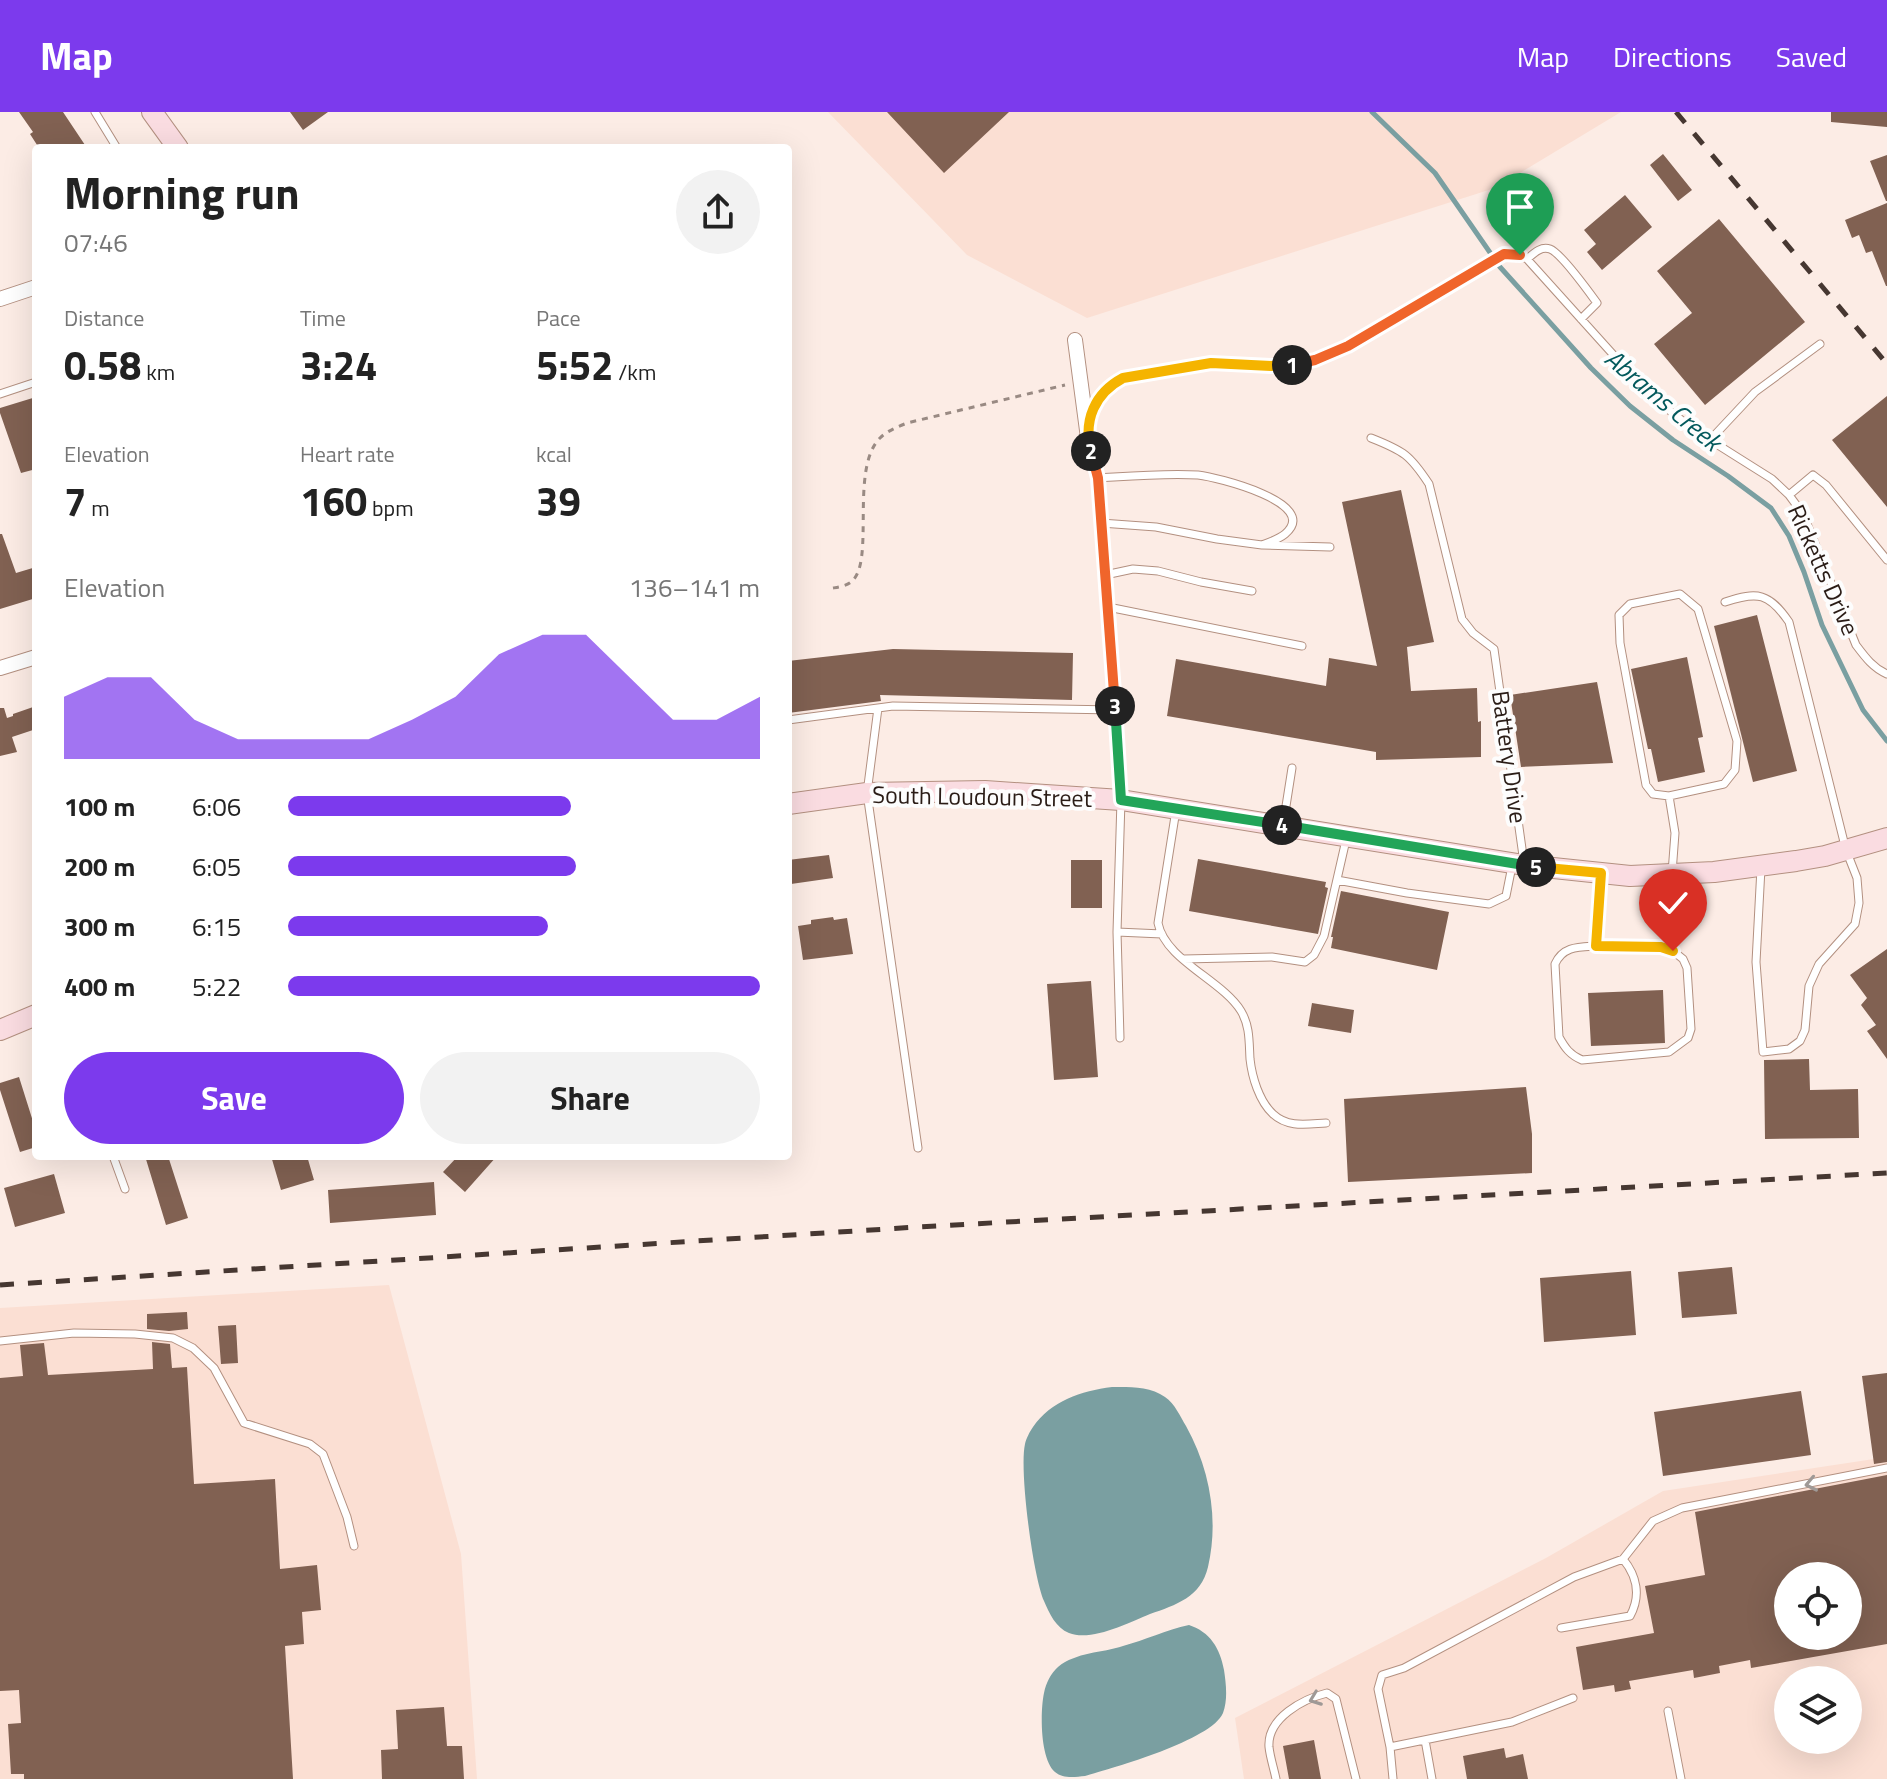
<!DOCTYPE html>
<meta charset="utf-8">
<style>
:root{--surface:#fff;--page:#f2f2f2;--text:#222;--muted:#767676;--accent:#7c3aed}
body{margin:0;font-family:"Titillium Web",sans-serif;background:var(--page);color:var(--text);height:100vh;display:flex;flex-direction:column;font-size:30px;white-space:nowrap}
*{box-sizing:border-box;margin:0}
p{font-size:26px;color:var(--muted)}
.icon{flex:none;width:44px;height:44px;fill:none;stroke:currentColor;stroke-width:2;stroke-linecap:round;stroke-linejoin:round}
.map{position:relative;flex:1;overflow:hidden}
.panel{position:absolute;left:32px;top:32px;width:760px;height:1016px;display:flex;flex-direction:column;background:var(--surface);border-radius:8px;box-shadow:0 8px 32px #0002}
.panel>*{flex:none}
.controls{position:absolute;left:1774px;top:1450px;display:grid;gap:16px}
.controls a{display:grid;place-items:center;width:88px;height:88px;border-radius:50%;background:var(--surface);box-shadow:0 8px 32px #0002;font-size:40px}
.pin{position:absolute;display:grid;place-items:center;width:68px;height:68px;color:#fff;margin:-82px -34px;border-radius:50% 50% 50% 0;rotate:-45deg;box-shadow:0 0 8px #0007}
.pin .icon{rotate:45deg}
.km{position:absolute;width:40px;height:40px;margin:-20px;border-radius:50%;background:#222;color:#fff;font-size:22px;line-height:40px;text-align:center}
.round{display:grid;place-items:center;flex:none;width:84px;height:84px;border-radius:42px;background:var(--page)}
.head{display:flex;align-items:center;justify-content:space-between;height:136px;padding:0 32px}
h1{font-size:44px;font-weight:700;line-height:60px}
.stats{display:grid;grid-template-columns:repeat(3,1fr);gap:12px;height:136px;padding:8px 32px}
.stats div{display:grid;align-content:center}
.stats b{font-size:40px;font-weight:700}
.stats small{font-size:22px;font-weight:400}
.stats p{font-size:22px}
.chart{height:224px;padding:16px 32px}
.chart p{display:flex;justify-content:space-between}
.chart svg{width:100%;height:144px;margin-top:8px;fill:var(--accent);opacity:.7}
.action{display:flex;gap:16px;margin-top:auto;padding:16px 32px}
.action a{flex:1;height:92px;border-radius:48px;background:var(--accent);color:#fff;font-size:32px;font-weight:700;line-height:92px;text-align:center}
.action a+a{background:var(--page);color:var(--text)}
ul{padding:0 32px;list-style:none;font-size:26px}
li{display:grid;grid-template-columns:128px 96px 1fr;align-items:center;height:60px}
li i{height:20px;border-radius:10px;background:var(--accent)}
header{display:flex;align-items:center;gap:48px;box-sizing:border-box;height:112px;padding:0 40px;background:var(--accent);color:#fff}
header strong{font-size:38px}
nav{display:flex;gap:44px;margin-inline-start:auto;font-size:28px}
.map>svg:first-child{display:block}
.built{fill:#fbdfd3;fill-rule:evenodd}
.water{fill:#7a9fa1}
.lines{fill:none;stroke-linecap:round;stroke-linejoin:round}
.stream{stroke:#7a9fa1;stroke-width:5}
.building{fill:#816152;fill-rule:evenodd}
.lane-casing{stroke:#b39080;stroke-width:9}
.street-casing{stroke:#b39080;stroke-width:16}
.secondary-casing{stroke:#b39080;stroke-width:22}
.path{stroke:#998a83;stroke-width:3;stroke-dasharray:6 6;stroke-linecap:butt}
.lane{stroke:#fff;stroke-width:7}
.street{stroke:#fff;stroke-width:14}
.secondary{stroke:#fadce1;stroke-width:20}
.rail{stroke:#463731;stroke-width:5;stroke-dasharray:14 14;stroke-linecap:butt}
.oneway{stroke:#9f9996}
.split-1-casing{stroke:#fff;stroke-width:16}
.split-2-casing{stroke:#fff;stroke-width:16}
.split-3-casing{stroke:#fff;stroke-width:16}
.split-4-casing{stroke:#fff;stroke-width:16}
.split-5-casing{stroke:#fff;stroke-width:16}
.split-6-casing{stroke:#fff;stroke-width:16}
.split-1{stroke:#f0652b;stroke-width:10}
.split-2{stroke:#f5b400;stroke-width:10}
.split-3{stroke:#f0652b;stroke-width:10}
.split-4{stroke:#22a559;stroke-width:10}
.split-5{stroke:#22a559;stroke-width:10}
.split-6{stroke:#f5b400;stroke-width:10}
.labels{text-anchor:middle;stroke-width:8;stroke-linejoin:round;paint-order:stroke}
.street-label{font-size:24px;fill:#2a1c16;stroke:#fdfdfd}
.water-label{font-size:26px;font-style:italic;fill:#03595c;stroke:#fdfdfd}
</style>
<header>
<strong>Map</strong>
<nav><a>Map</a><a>Directions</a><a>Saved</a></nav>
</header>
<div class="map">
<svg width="1887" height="1667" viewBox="0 0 1887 1667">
<rect width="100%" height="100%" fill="#fcece5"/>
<path class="built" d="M828,0H1621L1495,76L1087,206L967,143Z
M389,1173L461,1442L477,1667H0V1196Z
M1887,1345V1667H1244L1235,1606L1546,1446L1663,1379ZM1788,1464H1848V1524H1788ZM1788,1568H1848V1628H1788Z"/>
<path class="water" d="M1112,1275C1129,1275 1150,1274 1165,1285C1175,1292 1180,1304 1186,1314C1210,1357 1219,1408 1208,1455C1201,1485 1176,1493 1150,1502C1128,1511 1091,1530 1069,1521C1056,1516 1049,1501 1044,1489C1033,1464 1019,1358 1025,1332C1026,1327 1030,1319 1033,1315C1051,1289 1081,1279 1112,1275Z
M1189,1513C1210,1520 1220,1536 1224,1558C1226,1571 1228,1588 1223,1601C1212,1628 1113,1656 1085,1664C1075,1665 1063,1667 1055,1660C1040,1647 1040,1600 1044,1581C1046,1571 1051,1561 1058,1555C1076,1540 1102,1541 1123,1534C1145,1528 1166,1518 1189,1513Z"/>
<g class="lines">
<path class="stream" d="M1372,0L1435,61L1500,155L1591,256L1630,294L1673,328L1728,364L1771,396L1789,424L1804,460L1822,513L1863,598L1887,629"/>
</g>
<path class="building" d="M19,0H63L87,36H39L30,22L33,20Z
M290,0H328L303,18Z
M887,0H1009L944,61Z
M1831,0H1887V15L1831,10Z
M1663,42L1692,78L1678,89L1650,53Z
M1887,43V89H1886L1870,49Z
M1625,83L1652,115L1602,158L1587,140L1596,132L1584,118Z
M1887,91V174H1886L1872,139L1866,141L1859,123L1852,126L1845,108Z
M1719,107L1805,210L1705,293L1654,232L1692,201L1657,159Z
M1887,284V395L1832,328Z
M36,285V357L21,361L0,301V296Z
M1401,378L1434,530L1407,535L1411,579L1477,576L1478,610L1481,609V645L1376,648V640L1167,604L1176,547L1326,574L1329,546L1377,554L1342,390Z
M0,422H2L16,461L36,455V486L0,497Z
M1757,503L1797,659L1753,670L1714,514Z
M893,537L1073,541L1072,588L880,583L881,589L788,601V549Z
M1687,545L1703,625L1698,626L1705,660L1658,670L1651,637H1648L1631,557Z
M1597,570L1613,651L1521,655L1510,583Z
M36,594V617L12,625L17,640L0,644V596H4L7,606L13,604V602Z
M829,743L833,766L791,772L788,748Z
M1198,747L1326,770L1325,775L1328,776L1318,822L1189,799Z
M1071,748H1102V796H1071Z
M1341,779L1449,800L1437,858L1331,836L1333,825H1331Z
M833,805L834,808L847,806L853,842L803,848L798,814L811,812V808Z
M1887,837V947L1867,919L1876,913L1861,893L1867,886L1850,863Z
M1091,869L1098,965L1054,968L1047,872Z
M1663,878L1665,931L1591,934L1588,881Z
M1312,891L1354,898L1351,921L1308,914Z
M1809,947L1810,978L1858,977L1859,1026L1765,1027L1764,948Z
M19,965L36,1019V1035L20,1040L0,978V971Z
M1526,975L1532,1022V1061L1348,1070L1344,987Z
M145,1044H168L188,1106L166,1113Z
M271,1044H307L314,1068L281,1078Z
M458,1044H497L465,1080L443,1060Z
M54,1062L65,1101L15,1115L4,1076Z
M434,1070L436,1103L330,1111L328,1078Z
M1732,1155L1737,1202L1682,1206L1678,1160Z
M1631,1159L1636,1223L1544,1230L1540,1166Z
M187,1200L188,1217L169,1219L147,1217V1202Z
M236,1213L238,1251L221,1252L218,1214Z
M152,1230L170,1232L172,1256L187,1255L194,1372L275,1367L280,1457L317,1453L321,1498L302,1500L304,1532L285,1534L293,1667H24V1662H11L8,1612L21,1611L19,1578L0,1579V1266L23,1264L20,1233L44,1231L48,1263L153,1257Z
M1887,1261V1350L1874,1352L1862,1264Z
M1801,1279L1811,1343L1663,1364L1654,1300Z
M1887,1363V1532L1751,1556L1750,1548L1719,1554L1720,1561L1694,1566L1693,1558L1629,1569L1631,1577L1615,1580L1614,1573L1583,1578L1576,1535L1654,1521L1645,1474L1705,1463L1695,1400ZM1788,1464H1848V1524H1788Z
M444,1595L447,1634H462L464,1667H382L381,1638L398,1637L396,1598Z
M1314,1628L1321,1667H1289L1283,1634Z
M1504,1636L1506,1646L1523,1642L1528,1667H1467L1463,1644Z"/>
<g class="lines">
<defs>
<path id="lane" d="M95,0L117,36
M1527,147C1534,141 1541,134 1550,137C1561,141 1589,180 1597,191L1581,207
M0,282L36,270
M1089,307L1094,293L1106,278L1123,266L1211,251L1271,254L1297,253L1315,248L1348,234L1504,142L1520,143L1527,147L1646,279L1691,316L1772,367L1789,383L1803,402L1856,533C1865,545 1873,556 1887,562
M1088,324L1098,366L1121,688L1117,820L1120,926
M1371,326C1404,339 1410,343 1429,372L1462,507L1473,521L1494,537L1524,751
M1710,328L1755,280L1820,232
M1098,366C1131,364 1165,361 1198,363C1216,365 1322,391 1285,422C1279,427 1270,430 1262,433
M1789,383L1813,363L1826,373L1887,448
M1101,411L1156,415L1217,427L1262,433L1330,435
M1105,463L1133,457L1158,459L1201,470L1252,479
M1725,490C1758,479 1769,481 1789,510L1846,738L1857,766L1859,791L1855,812L1819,852L1809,874L1805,918L1800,929L1789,937L1763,940L1756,850L1761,756
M1108,495L1302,534
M878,596L867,681L918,1036
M788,608L893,594L1115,598
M1669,684L1653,682L1646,673L1620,531L1619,503L1630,492L1680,482L1698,497L1737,629L1735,658L1724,672L1669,684L1675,721L1672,761
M1176,698L1158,811C1165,848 1222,868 1241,899C1250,914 1249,930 1250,947C1252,965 1259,989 1273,1002C1288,1016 1307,1012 1326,1011
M1283,713L1292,656
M1337,768L1407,781L1489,792L1506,784L1512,754
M1117,820L1162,822
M1596,834L1661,835L1673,839L1683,847L1687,856L1691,917L1688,926L1669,940L1582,948C1570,943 1565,936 1559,925L1555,852C1563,834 1579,835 1596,834L1601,764
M1184,847L1272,845L1305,850L1314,843L1324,824L1346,728
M113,1044L125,1077
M0,1229L74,1221L135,1222L173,1226L193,1236L214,1256L244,1311L310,1332L323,1342L347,1405L354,1434
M1623,1447L1653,1409L1682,1396L1887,1356
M1668,1599L1681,1667
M1425,1628L1432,1667
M1390,1635L1512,1610L1573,1586
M1276,1667C1274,1657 1270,1645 1269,1635C1267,1606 1303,1587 1327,1581L1336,1587L1356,1667
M1393,1667L1390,1635L1378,1577L1382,1563L1404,1556L1574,1465L1623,1447C1637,1464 1641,1484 1630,1504L1561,1516"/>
<path id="street" d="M0,187L36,175
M1075,228L1088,326
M0,556L36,545"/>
<path id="secondary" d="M152,0L178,36
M788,692L867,681L985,679L1121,688L1524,753L1630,764L1714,760L1796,749L1825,744L1887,726
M0,918L36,903"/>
</defs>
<use href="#lane" class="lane-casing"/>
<use href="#street" class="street-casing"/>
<use href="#secondary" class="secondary-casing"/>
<path class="path" d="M833,476C839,475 846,474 851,470C876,451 849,357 880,326C887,319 897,315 907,311L1065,273"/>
<use href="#lane" class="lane"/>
<use href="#street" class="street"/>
<use href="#secondary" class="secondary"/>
<path class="rail" d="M1676,0L1887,252
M0,1173L918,1115L1887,1061"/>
</g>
<defs><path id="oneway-chevron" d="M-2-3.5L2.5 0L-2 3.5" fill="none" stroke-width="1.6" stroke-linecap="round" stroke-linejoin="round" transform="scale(2)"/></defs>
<g class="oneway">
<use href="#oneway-chevron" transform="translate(1811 1372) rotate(168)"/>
<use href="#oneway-chevron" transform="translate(1315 1587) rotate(159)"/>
</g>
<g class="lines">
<defs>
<path id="split-1" d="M1292,253L1315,248L1348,234L1504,142L1520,143"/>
<path id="split-2" d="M1091,339C1083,308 1095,281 1123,266L1211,251L1271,254L1292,253"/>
<path id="split-3" d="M1091,339L1098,366L1115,594"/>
<path id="split-4" d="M1115,594L1121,688L1282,713"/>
<path id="split-5" d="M1282,713L1536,755"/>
<path id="split-6" d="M1536,755L1601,761L1596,834L1661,835L1673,839"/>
</defs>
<use href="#split-1" class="split-1-casing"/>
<use href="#split-2" class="split-2-casing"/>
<use href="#split-3" class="split-3-casing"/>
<use href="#split-4" class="split-4-casing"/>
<use href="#split-5" class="split-5-casing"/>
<use href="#split-6" class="split-6-casing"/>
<use href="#split-1" class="split-1"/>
<use href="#split-2" class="split-2"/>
<use href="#split-3" class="split-3"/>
<use href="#split-4" class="split-4"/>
<use href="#split-5" class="split-5"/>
<use href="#split-6" class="split-6"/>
</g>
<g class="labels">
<g class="street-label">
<text transform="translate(1823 458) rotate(66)" y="8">Ricketts Drive</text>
<text transform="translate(1509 645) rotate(82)" y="8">Battery Drive</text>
<text transform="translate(982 685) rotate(1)" y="8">South Loudoun Street</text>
</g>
<g class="water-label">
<text transform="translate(1663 288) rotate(40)" y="9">Abrams Creek</text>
</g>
</g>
</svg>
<div class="controls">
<a><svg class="icon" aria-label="locate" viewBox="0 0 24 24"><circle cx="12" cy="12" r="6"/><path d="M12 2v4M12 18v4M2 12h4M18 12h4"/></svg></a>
<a><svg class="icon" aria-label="layers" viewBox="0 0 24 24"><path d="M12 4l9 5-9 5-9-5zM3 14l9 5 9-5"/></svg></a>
</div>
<div class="pin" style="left:1520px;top:143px;background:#1e9e55"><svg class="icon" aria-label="arrive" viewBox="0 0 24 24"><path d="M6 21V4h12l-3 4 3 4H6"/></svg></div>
<div class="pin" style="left:1673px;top:839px;background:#d93025"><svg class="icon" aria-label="check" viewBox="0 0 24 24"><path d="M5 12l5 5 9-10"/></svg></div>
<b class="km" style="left:1292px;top:253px">1</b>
<b class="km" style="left:1091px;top:339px">2</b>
<b class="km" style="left:1115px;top:594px">3</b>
<b class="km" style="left:1282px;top:713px">4</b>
<b class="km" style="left:1536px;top:755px">5</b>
<section class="panel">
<div class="head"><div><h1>Morning run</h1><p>07:46</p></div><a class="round"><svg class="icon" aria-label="share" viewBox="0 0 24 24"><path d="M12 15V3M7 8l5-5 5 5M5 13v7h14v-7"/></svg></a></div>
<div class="stats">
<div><p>Distance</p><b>0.58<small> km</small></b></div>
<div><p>Time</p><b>3:24</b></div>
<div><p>Pace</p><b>5:52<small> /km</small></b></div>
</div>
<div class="stats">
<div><p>Elevation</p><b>7<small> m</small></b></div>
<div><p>Heart rate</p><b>160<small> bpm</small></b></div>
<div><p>kcal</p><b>39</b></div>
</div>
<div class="chart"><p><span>Elevation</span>136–141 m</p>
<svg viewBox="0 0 160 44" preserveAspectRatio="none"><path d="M0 44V25L10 19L20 19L30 32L40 38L50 38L60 38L70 38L80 32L90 25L100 12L110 6L120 6L130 19L140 32L150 32L160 25V44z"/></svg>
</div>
<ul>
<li><b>100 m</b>6:06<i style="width:60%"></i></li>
<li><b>200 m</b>6:05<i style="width:61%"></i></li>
<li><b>300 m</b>6:15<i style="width:55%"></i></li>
<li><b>400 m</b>5:22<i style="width:100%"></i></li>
</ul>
<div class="action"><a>Save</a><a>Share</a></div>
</section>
</div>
